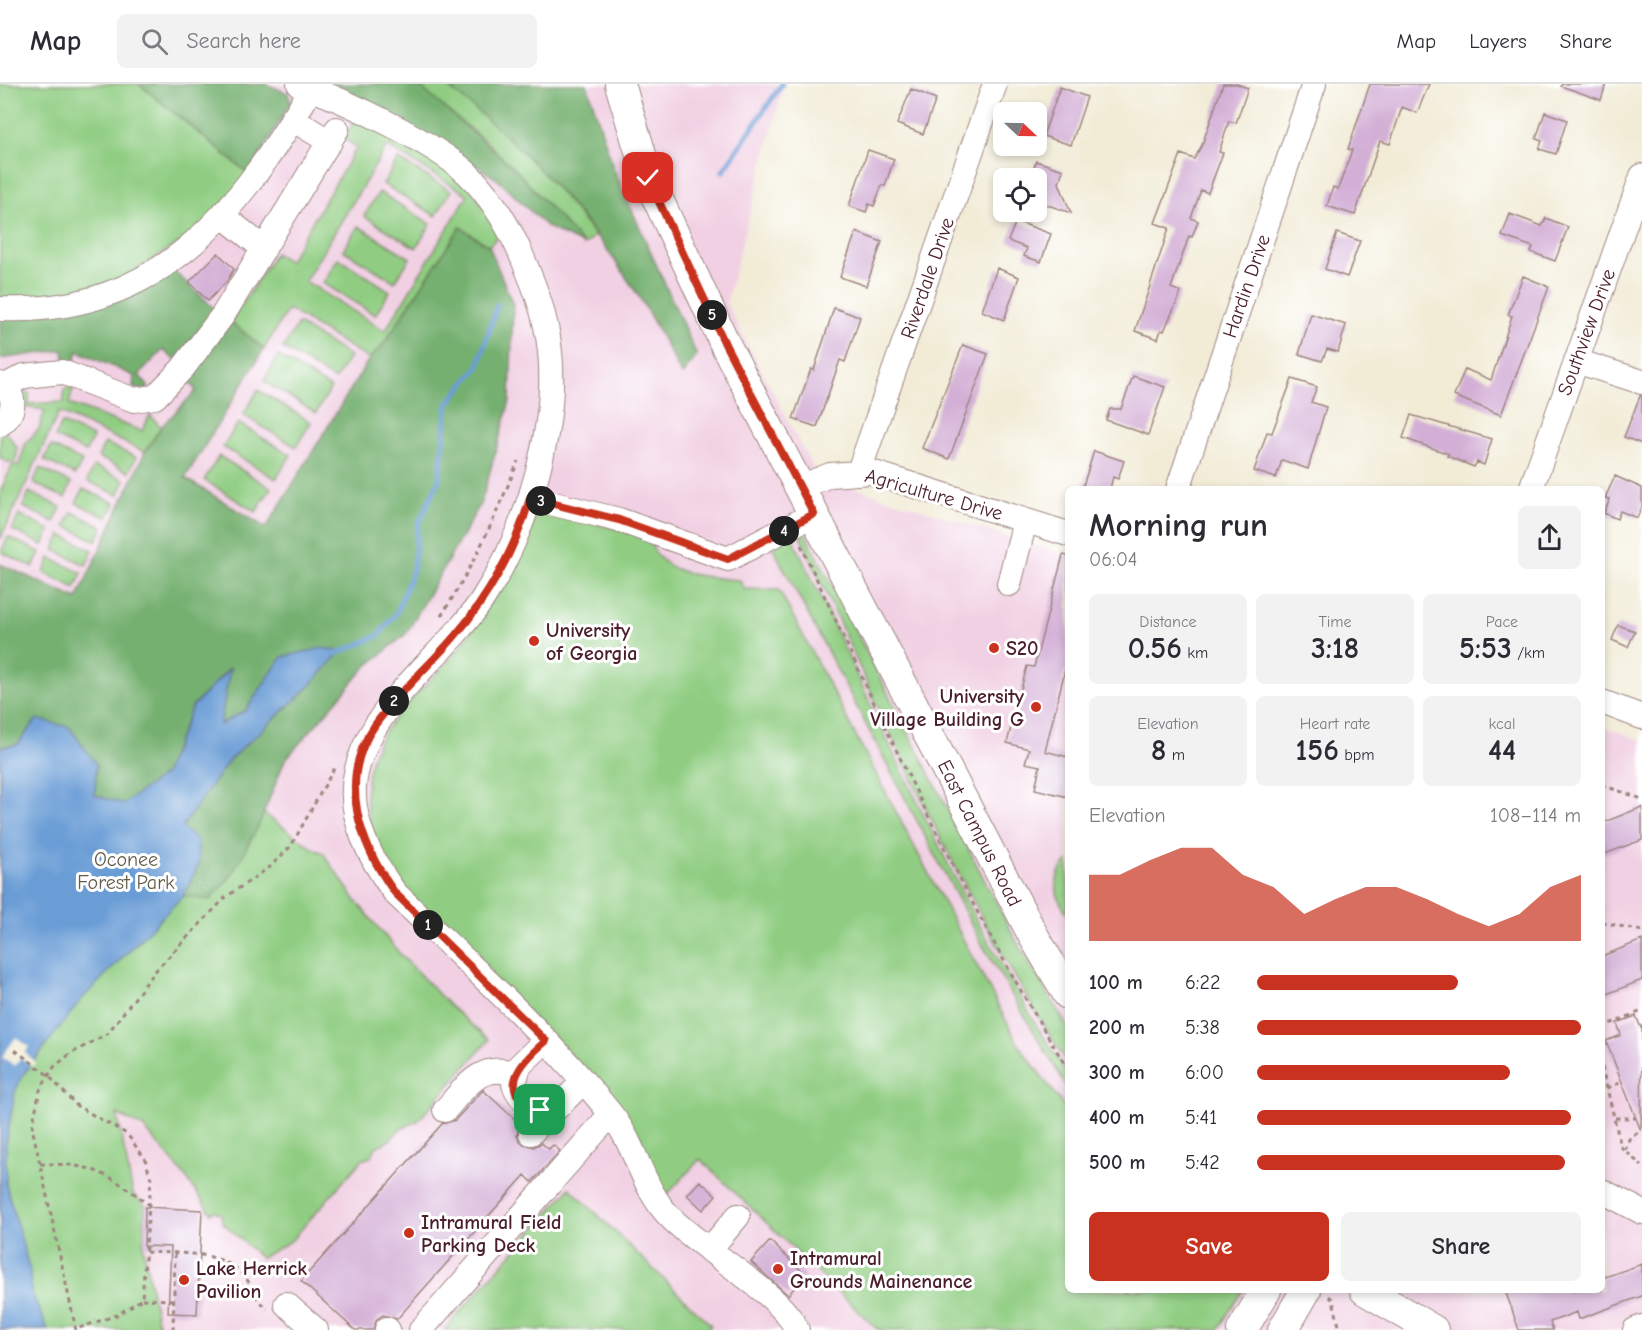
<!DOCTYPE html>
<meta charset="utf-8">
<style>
:root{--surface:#fff;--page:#f2f2f3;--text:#2b2b33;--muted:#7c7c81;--line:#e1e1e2;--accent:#c8321e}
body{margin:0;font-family:"Comic Neue",sans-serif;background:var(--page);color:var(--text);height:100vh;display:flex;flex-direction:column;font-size:22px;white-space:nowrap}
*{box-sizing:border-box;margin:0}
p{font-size:20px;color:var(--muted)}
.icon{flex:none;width:33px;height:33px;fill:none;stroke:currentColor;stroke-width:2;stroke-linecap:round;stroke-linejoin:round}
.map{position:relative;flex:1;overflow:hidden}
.details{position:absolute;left:1065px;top:402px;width:540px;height:807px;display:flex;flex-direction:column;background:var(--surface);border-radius:9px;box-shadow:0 3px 9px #0003}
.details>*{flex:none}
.needle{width:39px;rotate:112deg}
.fabs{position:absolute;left:993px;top:18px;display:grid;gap:12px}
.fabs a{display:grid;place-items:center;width:54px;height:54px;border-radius:9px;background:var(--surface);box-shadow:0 3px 9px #0003;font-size:30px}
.pin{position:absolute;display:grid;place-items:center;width:51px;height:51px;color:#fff;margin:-26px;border-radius:12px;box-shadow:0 3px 9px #0006}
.km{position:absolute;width:30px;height:30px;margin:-15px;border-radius:50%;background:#222;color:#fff;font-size:16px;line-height:30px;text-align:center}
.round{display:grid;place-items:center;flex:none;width:63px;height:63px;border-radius:9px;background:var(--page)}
.overview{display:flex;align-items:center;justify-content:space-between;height:102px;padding:0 24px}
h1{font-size:33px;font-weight:600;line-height:45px}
.stats{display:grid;grid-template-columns:repeat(3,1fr);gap:9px;height:102px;padding:6px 24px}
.stats div{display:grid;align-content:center;border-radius:9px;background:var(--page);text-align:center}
.stats b{font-size:30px;font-weight:600}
.stats small{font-size:16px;font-weight:400}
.stats p{font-size:16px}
.chart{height:168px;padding:12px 24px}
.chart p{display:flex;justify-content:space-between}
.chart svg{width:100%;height:108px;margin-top:6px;fill:var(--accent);opacity:.7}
.button{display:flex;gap:12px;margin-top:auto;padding:12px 24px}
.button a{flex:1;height:69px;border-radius:9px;background:var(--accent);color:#fff;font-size:24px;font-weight:600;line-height:69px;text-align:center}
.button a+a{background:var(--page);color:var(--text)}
ul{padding:0 24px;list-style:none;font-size:20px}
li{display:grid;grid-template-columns:96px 72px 1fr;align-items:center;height:45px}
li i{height:15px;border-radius:8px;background:var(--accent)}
header{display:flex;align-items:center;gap:36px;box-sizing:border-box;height:84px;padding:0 30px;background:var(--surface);border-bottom:2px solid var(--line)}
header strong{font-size:28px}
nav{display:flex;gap:33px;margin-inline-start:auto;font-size:21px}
.search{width:420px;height:54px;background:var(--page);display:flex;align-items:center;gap:15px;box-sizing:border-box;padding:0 21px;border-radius:9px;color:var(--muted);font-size:22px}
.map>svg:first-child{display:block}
.built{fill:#f1d0e3}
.green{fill:#90cd82;stroke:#6d7656;stroke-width:1.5;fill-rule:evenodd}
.forest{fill:#74b070;stroke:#5f684e;stroke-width:1.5}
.water{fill:#6b9dd6;stroke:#5a5e80;stroke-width:1.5}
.pier{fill:#f2ecd7}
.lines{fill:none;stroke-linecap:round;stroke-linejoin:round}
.stream{stroke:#6b9dd6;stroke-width:5}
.building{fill:#d3afd6}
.minor-casing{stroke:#9e8681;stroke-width:26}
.major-casing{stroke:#9e8681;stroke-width:32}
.path{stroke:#9e8681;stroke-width:3;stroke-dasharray:4.5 4.5;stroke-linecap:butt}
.minor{stroke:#fff;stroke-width:24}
.major{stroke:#fff;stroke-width:30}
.route-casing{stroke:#fff;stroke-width:12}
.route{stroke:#c8321e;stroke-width:8}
.poi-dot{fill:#c8321e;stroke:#fff;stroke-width:2}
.labels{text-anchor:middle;stroke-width:6;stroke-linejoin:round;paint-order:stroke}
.street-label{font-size:20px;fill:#4a1f2b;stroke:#fff}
.poi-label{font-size:20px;font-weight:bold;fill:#4a1f2b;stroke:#fff;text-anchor:start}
.park-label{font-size:20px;fill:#625c49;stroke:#fff}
</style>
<header>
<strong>Map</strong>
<div class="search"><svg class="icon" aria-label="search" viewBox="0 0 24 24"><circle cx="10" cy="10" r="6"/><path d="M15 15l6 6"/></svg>Search here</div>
<nav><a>Map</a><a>Layers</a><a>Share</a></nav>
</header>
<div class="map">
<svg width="1642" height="1246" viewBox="0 0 1642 1246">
<rect width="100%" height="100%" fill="#fff"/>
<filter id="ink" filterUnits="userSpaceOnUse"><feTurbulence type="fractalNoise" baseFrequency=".0167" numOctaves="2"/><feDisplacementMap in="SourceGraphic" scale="12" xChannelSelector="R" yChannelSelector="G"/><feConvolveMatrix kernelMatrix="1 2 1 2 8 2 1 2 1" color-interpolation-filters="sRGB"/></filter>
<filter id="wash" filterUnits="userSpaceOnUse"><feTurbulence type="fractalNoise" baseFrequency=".008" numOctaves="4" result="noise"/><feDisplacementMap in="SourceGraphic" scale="24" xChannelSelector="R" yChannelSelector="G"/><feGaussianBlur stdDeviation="1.35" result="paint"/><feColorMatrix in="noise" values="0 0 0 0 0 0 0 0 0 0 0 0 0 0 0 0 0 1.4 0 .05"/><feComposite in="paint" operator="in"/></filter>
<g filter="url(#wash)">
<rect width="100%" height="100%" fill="#f2ecd7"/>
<path class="built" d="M0,0H784L726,219L817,392L1068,472V1206H1602V642L1642,656V1246H0Z"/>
<path class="green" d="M0,0H139L249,90L201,145L117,198L56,212L0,214Z
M414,0C423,0 438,0 446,2C497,31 560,105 595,152L584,161L489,60Z
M350,30L450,86L472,106L500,150L489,162L461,144L383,261L369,275L288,225L264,265L231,238L275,169L289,177L357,63L344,55L352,41ZM387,62L468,111L385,247L305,197Z
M398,75L451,107L436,132L383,100Z
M379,108L431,140L416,164L364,132Z
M358,142L410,174L395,198L343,166Z
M338,174L390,207L375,231L323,199Z
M298,240L350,272L335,296L283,264Z
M278,272L331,304L316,329L264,297Z
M68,303L73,305L69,320L142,347L150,331L161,343L145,368L59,328L0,456V408L13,380L19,381L26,359L39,345L45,326L24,323L21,308L29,309V320L64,318V305Z
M258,306L311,338L296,363L243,331Z
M62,339L93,353L86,368L55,353Z
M238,339L291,371L276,395L223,363Z
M6,348L18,365L15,377L10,379L0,374V349Z
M105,359L136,373L129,388L98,373Z
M51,362L82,377L75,391L44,376Z
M219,372L271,404L256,428L204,396Z
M94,382L125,396L118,411L87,397Z
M40,384L71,399L65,414L33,399Z
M83,405L115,419L108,434L76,419Z
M29,408L61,423L54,438L23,423Z
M539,426L650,453C656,493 708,493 740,496L744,505L779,506L1020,963L1068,1028V1206H1243L1218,1246H878L700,1075L666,1112L641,1055L609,1010L406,806C362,752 348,686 398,630C417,608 439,589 457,567C491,522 517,477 539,426Z
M72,428L103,443L96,457L65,442Z
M19,431L50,446L43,461L12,446Z
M797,445L804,447L1014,853L1068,944V980C960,812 879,627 797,445Z
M791,450L901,685L972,828L1038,944L1068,990V1005L983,862L773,464Z
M61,451L93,466L86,481L54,466Z
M8,453L40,468L33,483L1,468Z
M50,474L82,489L75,504L44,489Z
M0,540L311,763L323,769L356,817L400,870L450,922L489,956L418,1037L400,1045L390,1056L376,1063L371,1073L362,1076L291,1157L261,1174L222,1138L221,1130L215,1127L211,1129L185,1092L144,1044L117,1030L133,1110L145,1121L143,1163L159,1246H0Z
M1068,777V830C1054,814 1051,792 1068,777Z
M570,1104L711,1241L707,1246H444Z"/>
<path class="forest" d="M139,0H266L288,9L291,18L249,90Z
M319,0H414L423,5L516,86L584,161L547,143L497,95L449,64Z
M444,0H587L614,86L697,272L682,291C665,260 650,228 630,199C580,122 517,56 444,0Z
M460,143L489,162L513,221L510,317L481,419L406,550L366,583L285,676L258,743L231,792L210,816L183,812L199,780L181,743L229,676L309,603L341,567L282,573L246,626L219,641L229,585L192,623L164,691L123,720L95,711L96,680L17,661L0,663V480L77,515L145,368L161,343L196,307L188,296L231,238L264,265L185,394L266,444L369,275L383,261Z
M174,187L215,225L175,276L163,266L139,291L148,302V306L133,304L134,292L78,267L73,281L66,280L63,266L0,275V233Z"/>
<path class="water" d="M322,564L341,567L309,603L229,676L182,743L197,757L199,780L183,812L80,917L23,991L15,1008L6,1060V1100L30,1187L31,1207L48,1246H0V663L17,661L37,635L69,643L96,680L95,711L123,720L164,691L192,623L230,584L220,641L246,626L282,573Z"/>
<path class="pier" d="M16,953L29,963L25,969L36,978L33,983L21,974L15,982L2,973Z"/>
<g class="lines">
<path class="stream" d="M723,87L782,0
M336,570L378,552L397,528L413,485L418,441L439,396L448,319L478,283L497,221"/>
</g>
<g id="blocks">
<path class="building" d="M1223,0H1237L1248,4L1236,39L1229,37L1219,68L1223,69L1208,109L1201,106L1191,134L1198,137L1192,153L1189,152L1171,204L1181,208L1164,247L1161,246L1158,255L1135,247L1169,144L1155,139L1181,70L1194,75L1202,61Z
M1370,0H1429L1417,29L1402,23L1390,60L1380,57L1355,131L1327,122L1333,103L1338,105L1352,66L1348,65Z
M1562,0H1606L1601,16L1561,2Z
M1060,3L1087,13L1071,61L1043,52Z
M911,5L936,15L923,50L897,40Z
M1545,28L1567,36L1556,70L1539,65L1542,57L1536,55Z
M868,66L894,75L885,102L882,101L874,122L869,120L866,128L849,122Z
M1036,77L1063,86L1059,99L1071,129L1036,117V94H1031Z
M1510,130L1542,142L1546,134L1568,143L1555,177L1531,168L1533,163L1502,152Z
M1016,137L1051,150L1041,178L1024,172L1027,164L1008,157Z
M856,148L882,158L866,202L840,193Z
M1337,149L1360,157L1347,193L1325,185Z
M218,169L234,185L227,197L208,217L189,198Z
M997,184L1019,193L1004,236L982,227Z
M1523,192L1549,203L1501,331L1454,312L1465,285L1491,296L1512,232L1508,231Z
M834,224L860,233L845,278L840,276L817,343L793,335L811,285L814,286Z
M1311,230L1346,241L1338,268L1327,265L1322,277L1299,270Z
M963,261L988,270L949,375L922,364Z
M1133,292L1165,303L1148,351L1106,336L1110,325H1121Z
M1292,295L1317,303L1311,318L1326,323L1308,385L1282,376L1276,394L1254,387L1267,348L1272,349Z
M1640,312H1642V360L1624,353Z
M1411,331L1492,355L1484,381L1477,378L1474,383L1447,372L1449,370L1403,354Z
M1094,367L1124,377L1118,395L1113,393L1110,405H1082Z
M1615,392L1642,404V423L1637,434L1620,427L1617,435L1604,429L1610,415L1605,414Z
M1063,471L1068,472V587L1065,586L1045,667L1068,673V713L1035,705L1040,682L1025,679L1029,665L1007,659L1027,582L1034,583Z
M1618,541L1635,547L1628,563L1612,556Z
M1642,723V756L1602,771V739Z
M1642,856V896L1602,912V872Z
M1636,932L1642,946L1641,1047L1606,957L1621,951L1617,939Z
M483,1006L520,1040L517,1052L521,1059L534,1063L541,1059L549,1065L553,1061L560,1067L532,1098L525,1091L397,1235L383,1231L377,1235L373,1246H355L301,1197L442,1040L455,1036Z
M700,1097L716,1111L703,1126L687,1111Z
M145,1123L202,1126L197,1230L168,1229L171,1163L144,1162Z
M770,1157L806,1191L788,1211L751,1178Z
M1642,1180V1212L1579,1235L1577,1228L1550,1238L1553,1246H1519L1505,1206H1602V1194Z"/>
</g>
</g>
<g filter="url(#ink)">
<use href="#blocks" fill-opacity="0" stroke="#9e8681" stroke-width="1.5"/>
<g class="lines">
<defs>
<path id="minor" d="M299,0C346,17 430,56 467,89C490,111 507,139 520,168C532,196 543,223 548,253C562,335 527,448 482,516C443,574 371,619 356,689C346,732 371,776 395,809C469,880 547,950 611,1030C636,1061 642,1104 669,1132C702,1167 779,1207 797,1246
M292,35L330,58
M223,132L264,165
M0,225C159,232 238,128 311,5
M1576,277L1642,298
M0,300C17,309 16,330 0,340
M5,302L24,292L62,288L134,316L155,313L183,284L223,231L337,45
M859,387L995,0
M800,403L830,391L871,388L1068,450
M1178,405L1314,0
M1531,405L1642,92
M530,414L619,436L728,475L814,430
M1009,500L1025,437
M1602,618L1642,633
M545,957L519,982L514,1000C521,1019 533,1024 551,1030
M445,1026C464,1005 483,975 515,991
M531,1049L583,998
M1602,1107L1642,1128
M709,1166L738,1132
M286,1220L316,1246
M387,1245L388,1246
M421,1246L611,1030
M1635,1246L1642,1243"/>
<path id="major" d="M620,0L648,94L726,262L1033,851L1068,910
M1365,1206L1433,1246
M1242,1246L1266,1206
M1283,1246L1306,1206"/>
</defs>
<use href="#minor" class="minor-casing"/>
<use href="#major" class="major-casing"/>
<path class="path" d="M801,461C883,639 963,818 1068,985
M441,532C473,483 496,432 518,377
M1602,701L1642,715
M1602,838L1642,847
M1602,943L1642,927
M1641,944L1642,942
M15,966L48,991L77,1022L127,1050L145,1075L151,1095L142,1215L117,1231L76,1245
M1602,983L1621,1063L1642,1082
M1607,1004L1622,998
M1615,1034H1636
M1625,1066L1629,1055L1641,1046
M40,1080C92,1079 110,1090 149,1121
M146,1168C178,1170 219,1165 243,1191C253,1201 256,1217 267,1225
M1329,1212L1333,1216L1340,1246
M142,1215L173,1216
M76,1246L32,1043L40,1006L54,983L70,970L107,950L157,885L226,813L270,783L291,762L336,681
M173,1246L175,1170"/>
<use href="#minor" class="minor"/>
<use href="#major" class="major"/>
</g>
</g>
<g class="lines" filter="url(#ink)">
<defs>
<path id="route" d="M540,1026C493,1009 521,978 546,957L395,809C360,761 336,696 375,641C398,609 428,583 454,553C488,514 516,464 530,414L619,436L728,475L814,430L726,262L648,94"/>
</defs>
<use href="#route" class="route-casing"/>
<use href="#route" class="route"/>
</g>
<g class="poi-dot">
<circle cx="534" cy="557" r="6"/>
<circle cx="994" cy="564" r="6"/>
<circle cx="1036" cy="623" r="6"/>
<circle cx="409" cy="1149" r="6"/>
<circle cx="778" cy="1185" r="6"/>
<circle cx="184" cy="1196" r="6"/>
</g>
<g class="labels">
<g class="street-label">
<text transform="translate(927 194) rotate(-71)" y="7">Riverdale Drive</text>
<text transform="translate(1246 202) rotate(-71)" y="7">Hardin Drive</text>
<text transform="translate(1586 248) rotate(-70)" y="7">Southview Drive</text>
<text transform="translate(934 410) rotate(16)" y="7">Agriculture Drive</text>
<text transform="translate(980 749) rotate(63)" y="7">East Campus Road</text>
</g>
<g class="poi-label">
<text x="546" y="553">University<tspan x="546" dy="23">of Georgia</tspan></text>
<text x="1006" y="571">S20</text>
<text x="1024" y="619" text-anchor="end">University<tspan x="1024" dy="23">Village Building G</tspan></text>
<text x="421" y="1145">Intramural Field<tspan x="421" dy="23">Parking Deck</tspan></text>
<text x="790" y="1181">Intramural<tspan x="790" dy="23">Grounds Mainenance</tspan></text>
<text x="196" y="1191">Lake Herrick<tspan x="196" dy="23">Pavilion</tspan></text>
</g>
<g class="park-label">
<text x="126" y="782">Oconee<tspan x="126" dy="23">Forest Park</tspan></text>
</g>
</g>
</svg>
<div class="fabs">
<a><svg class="needle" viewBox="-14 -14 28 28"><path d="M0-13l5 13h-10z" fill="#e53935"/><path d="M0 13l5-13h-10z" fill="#7c7c81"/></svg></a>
<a><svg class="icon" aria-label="locate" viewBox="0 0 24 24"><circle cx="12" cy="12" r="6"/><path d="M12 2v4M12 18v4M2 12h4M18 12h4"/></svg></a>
</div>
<div class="pin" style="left:540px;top:1026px;background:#1e9e55"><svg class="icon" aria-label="arrive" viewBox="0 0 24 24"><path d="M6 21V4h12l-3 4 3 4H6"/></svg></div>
<div class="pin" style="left:648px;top:94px;background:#d93025"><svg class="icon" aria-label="check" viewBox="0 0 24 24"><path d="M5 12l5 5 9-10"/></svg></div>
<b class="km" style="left:428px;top:841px">1</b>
<b class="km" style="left:394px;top:617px">2</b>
<b class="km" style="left:541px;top:417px">3</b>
<b class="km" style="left:784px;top:447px">4</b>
<b class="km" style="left:712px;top:231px">5</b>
<section class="details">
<div class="overview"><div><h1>Morning run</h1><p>06:04</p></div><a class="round"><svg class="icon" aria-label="share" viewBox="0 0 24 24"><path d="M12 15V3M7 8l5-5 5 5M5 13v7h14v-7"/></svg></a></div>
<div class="stats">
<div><p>Distance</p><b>0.56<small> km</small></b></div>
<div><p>Time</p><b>3:18</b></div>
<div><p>Pace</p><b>5:53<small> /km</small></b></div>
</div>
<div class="stats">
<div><p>Elevation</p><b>8<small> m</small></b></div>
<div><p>Heart rate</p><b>156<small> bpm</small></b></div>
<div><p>kcal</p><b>44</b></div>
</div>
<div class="chart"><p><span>Elevation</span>108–114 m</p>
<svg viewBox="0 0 160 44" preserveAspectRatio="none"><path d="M0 44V17L10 17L20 11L30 6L40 6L50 17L60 22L70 33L80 27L90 22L100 22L110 27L120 33L130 38L140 33L150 22L160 17V44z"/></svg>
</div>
<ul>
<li><b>100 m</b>6:22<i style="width:62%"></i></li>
<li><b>200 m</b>5:38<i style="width:100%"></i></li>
<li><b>300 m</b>6:00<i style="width:78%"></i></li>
<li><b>400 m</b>5:41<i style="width:97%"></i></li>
<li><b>500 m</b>5:42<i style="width:95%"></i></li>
</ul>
<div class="button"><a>Save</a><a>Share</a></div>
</section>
</div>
